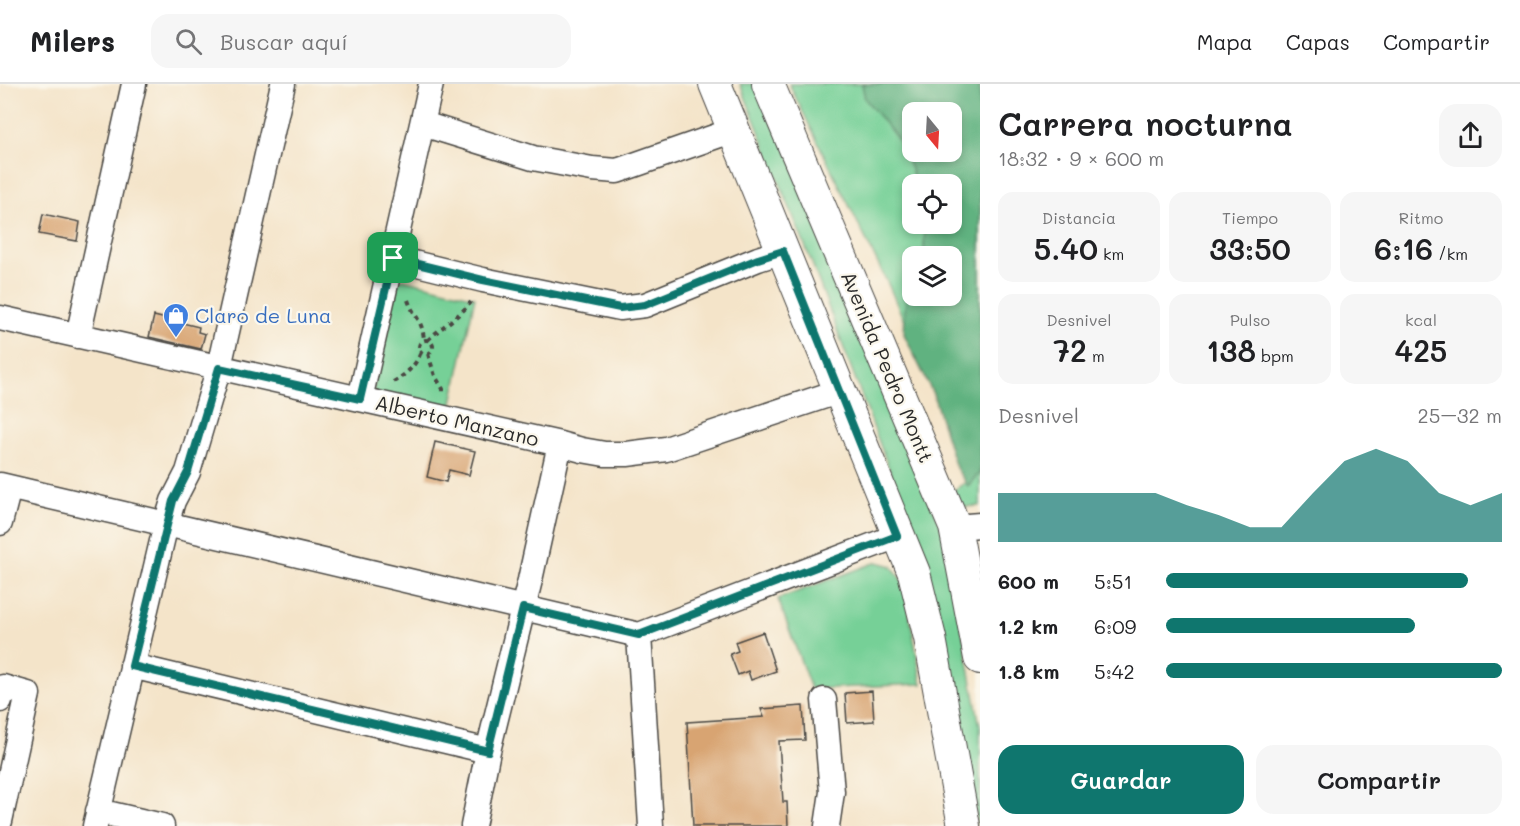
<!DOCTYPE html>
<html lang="es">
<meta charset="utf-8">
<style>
:root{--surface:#fff;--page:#f6f6f6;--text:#202124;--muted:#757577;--line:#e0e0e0;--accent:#0f766e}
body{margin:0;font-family:Mali,sans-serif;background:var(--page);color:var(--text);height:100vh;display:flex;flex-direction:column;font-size:22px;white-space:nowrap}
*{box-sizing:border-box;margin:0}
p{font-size:20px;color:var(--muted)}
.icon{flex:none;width:33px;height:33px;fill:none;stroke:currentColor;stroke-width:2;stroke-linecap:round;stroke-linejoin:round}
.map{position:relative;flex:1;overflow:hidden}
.sheet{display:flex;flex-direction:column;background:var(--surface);width:540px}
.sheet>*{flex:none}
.needle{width:39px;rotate:162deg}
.tools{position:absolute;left:902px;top:18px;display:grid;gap:12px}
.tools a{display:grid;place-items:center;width:60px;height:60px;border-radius:12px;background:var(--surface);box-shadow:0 3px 9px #0003;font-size:30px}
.pin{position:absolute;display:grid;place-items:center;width:51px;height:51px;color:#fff;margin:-26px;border-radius:12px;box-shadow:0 3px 9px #0006}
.round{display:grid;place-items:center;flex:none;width:63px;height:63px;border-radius:18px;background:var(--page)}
.headline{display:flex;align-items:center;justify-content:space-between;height:102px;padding:0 18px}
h1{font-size:33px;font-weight:600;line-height:45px}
.metrics{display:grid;grid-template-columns:repeat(3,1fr);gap:9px;height:102px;padding:6px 18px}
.metrics div{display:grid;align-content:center;border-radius:15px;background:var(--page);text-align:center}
.metrics b{font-size:30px;font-weight:600}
.metrics small{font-size:16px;font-weight:400}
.metrics p{font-size:16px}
.chart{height:168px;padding:12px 18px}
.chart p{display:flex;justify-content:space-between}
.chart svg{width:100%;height:108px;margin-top:6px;fill:var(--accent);opacity:.7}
.action{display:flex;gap:12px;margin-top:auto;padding:12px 18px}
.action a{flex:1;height:69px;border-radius:18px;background:var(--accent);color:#fff;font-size:24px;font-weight:600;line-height:69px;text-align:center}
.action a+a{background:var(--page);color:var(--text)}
ul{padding:0 18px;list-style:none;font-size:20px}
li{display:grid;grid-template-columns:96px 72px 1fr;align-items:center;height:45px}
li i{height:15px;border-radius:8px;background:var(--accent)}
header{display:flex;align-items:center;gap:36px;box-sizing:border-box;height:84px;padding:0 30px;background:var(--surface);border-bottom:2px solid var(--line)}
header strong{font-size:28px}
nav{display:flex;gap:33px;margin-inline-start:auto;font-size:21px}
.search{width:420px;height:54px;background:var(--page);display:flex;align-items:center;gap:15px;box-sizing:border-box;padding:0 21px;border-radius:18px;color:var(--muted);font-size:22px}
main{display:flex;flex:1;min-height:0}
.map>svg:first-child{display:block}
.green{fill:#76d097;stroke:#507e61;stroke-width:1.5;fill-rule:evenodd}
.forest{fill:#60b280;stroke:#466e56;stroke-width:1.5;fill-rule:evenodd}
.building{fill:#d8a472}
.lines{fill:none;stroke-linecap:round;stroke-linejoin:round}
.minor-casing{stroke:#494743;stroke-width:27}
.major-casing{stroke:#494743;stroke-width:34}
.path{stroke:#494743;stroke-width:4;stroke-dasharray:4.5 4.5;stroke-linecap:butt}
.minor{stroke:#fff;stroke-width:24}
.major{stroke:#fff;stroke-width:32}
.route-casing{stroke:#fff;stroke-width:12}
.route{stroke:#0f766e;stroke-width:8}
.labels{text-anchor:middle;stroke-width:4.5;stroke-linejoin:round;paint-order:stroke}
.shop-label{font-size:20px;fill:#366cbe;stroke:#fbf7ec;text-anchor:start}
.street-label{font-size:20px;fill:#2b2b2b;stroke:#fbf7ec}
</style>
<header>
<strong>Milers</strong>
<div class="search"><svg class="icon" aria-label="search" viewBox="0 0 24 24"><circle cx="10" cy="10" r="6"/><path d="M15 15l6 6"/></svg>Buscar aquí</div>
<nav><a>Mapa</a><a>Capas</a><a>Compartir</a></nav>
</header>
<main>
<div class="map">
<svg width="980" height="742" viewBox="0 0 980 742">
<rect width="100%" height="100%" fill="#fbf7ec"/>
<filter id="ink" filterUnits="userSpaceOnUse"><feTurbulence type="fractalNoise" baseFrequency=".0167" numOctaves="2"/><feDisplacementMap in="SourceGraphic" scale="12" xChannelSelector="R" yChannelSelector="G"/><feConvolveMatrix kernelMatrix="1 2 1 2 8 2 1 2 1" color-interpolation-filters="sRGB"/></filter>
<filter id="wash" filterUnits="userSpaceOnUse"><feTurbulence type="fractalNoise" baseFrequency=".008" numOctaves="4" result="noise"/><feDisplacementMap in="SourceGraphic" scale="24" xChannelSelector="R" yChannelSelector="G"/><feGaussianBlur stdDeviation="1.35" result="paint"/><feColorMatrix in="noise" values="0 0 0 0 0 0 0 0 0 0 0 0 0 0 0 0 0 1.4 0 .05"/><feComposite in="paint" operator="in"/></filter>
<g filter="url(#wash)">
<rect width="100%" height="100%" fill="#f4e4c9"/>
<path class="green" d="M740,0H760L945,452L980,643V742H978L924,478L810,174Z
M789,0H980V422L961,423L954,406L972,394L889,202ZM912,28H951V68H912ZM912,100H951V140H912ZM912,172H951V212H912Z
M403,195L475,213L449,332L372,313L394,200Z
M877,478L892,482L904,500L922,600L811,605L778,515Z"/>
<path class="forest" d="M862,0H980V388L968,402L956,384L933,310L904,250L906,207L912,194V212H951V172H922L924,166L925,140H951V100H916L909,80L896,53L865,15ZM912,28H951V68H912Z"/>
<g id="blocks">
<path class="building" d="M43,130L80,138L77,157L39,150Z
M154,232L199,243L198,248L205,250L201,265L149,253Z
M435,358L475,367L469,391L449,386L446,398L427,393Z
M763,548L776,587L751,596L748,587L738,591L730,570L738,567L735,558Z
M872,607L874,637L847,639L845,609Z
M803,622L805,656L779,657L783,718H787L788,742H693L687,638L764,633L761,625Z"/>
</g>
</g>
<g filter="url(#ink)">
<use href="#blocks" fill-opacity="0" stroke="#494743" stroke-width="1.5"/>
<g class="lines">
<defs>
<path id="minor" d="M423,40L533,74L592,85L617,87L734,46
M393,174L483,196L620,224L645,221L758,175L783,167
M0,234L560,360L582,366L605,370H627L666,365L840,307
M78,252L134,0
M360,315L431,0
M0,401L639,551L897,452
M0,439L9,404
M955,443L980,441
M639,551L651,742
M132,582L488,667
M0,616L3,603L28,610L0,737
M824,616L832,708L827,742
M98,727L162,742
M95,742L166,440L173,417L188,388L219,283L283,0
M473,742L488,667L530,496L560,360"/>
<path id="major" d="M715,0L914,489L930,554L964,742
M768,0L955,443L980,574"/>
</defs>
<use href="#minor" class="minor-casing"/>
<use href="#major" class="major-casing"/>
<path class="path" d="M408,216C414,233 423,236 424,257
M419 263a7 7 0 1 1 14 0a7 7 0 1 1-14 0Z
M428,256C442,242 459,233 471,218
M428,270L435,292L443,305V311
M393,298C406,291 416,281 421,268"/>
<use href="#minor" class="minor"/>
<use href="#major" class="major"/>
</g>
</g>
<g class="lines" filter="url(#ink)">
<defs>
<path id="route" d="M783,167L897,452L639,551L523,524L488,667L132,582L173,417L188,388L219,284L360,315L393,174L483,196L620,224L645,221L758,175Z"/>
</defs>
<use href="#route" class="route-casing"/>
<use href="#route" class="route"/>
</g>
<defs>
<symbol id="shop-pin" viewBox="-11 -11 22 30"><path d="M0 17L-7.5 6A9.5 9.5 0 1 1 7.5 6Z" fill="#3f7fe0" stroke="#fbf7ec"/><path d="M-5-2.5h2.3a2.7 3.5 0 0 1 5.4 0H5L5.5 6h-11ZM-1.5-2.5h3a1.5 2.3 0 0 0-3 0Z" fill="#fff"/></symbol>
</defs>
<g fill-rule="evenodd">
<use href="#shop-pin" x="161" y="217" width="30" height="40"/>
</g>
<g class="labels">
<g class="shop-label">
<text x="195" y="239">Claro de Luna</text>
</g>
<g class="street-label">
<text transform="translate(887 283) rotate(67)" y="7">Avenida Pedro Montt</text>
<text transform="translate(457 337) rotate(13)" y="7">Alberto Manzano</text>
</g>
</g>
</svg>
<div class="tools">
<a><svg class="needle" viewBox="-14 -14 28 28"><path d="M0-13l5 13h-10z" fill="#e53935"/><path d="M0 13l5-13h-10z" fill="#757577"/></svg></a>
<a><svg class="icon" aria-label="locate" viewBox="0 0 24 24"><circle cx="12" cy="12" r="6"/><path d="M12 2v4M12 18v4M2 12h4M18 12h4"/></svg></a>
<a><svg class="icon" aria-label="layers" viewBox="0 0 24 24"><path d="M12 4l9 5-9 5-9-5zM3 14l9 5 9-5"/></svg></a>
</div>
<div class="pin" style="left:393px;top:174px;background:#1e9e55"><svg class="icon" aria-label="arrive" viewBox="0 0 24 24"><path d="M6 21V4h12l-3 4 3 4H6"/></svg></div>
</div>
<section class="sheet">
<div class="headline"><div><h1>Carrera nocturna</h1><p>18:32 · 9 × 600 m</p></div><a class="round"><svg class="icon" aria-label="share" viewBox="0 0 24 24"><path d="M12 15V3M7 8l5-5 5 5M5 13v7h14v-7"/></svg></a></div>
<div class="metrics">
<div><p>Distancia</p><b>5.40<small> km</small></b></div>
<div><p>Tiempo</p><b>33:50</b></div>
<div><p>Ritmo</p><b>6:16<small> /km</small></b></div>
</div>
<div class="metrics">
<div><p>Desnivel</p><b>72<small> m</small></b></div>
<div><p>Pulso</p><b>138<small> bpm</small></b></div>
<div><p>kcal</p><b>425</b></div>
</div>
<div class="chart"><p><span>Desnivel</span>25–32 m</p>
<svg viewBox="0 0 160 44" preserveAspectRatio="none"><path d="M0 44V24L10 24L20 24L30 24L40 24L50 24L60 29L70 33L80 38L90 38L100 24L110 11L120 6L130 11L140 24L150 29L160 24V44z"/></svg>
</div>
<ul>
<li><b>600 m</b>5:51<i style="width:90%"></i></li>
<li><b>1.2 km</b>6:09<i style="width:74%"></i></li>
<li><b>1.8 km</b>5:42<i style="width:100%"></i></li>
</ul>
<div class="action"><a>Guardar</a><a>Compartir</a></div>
</section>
</main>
